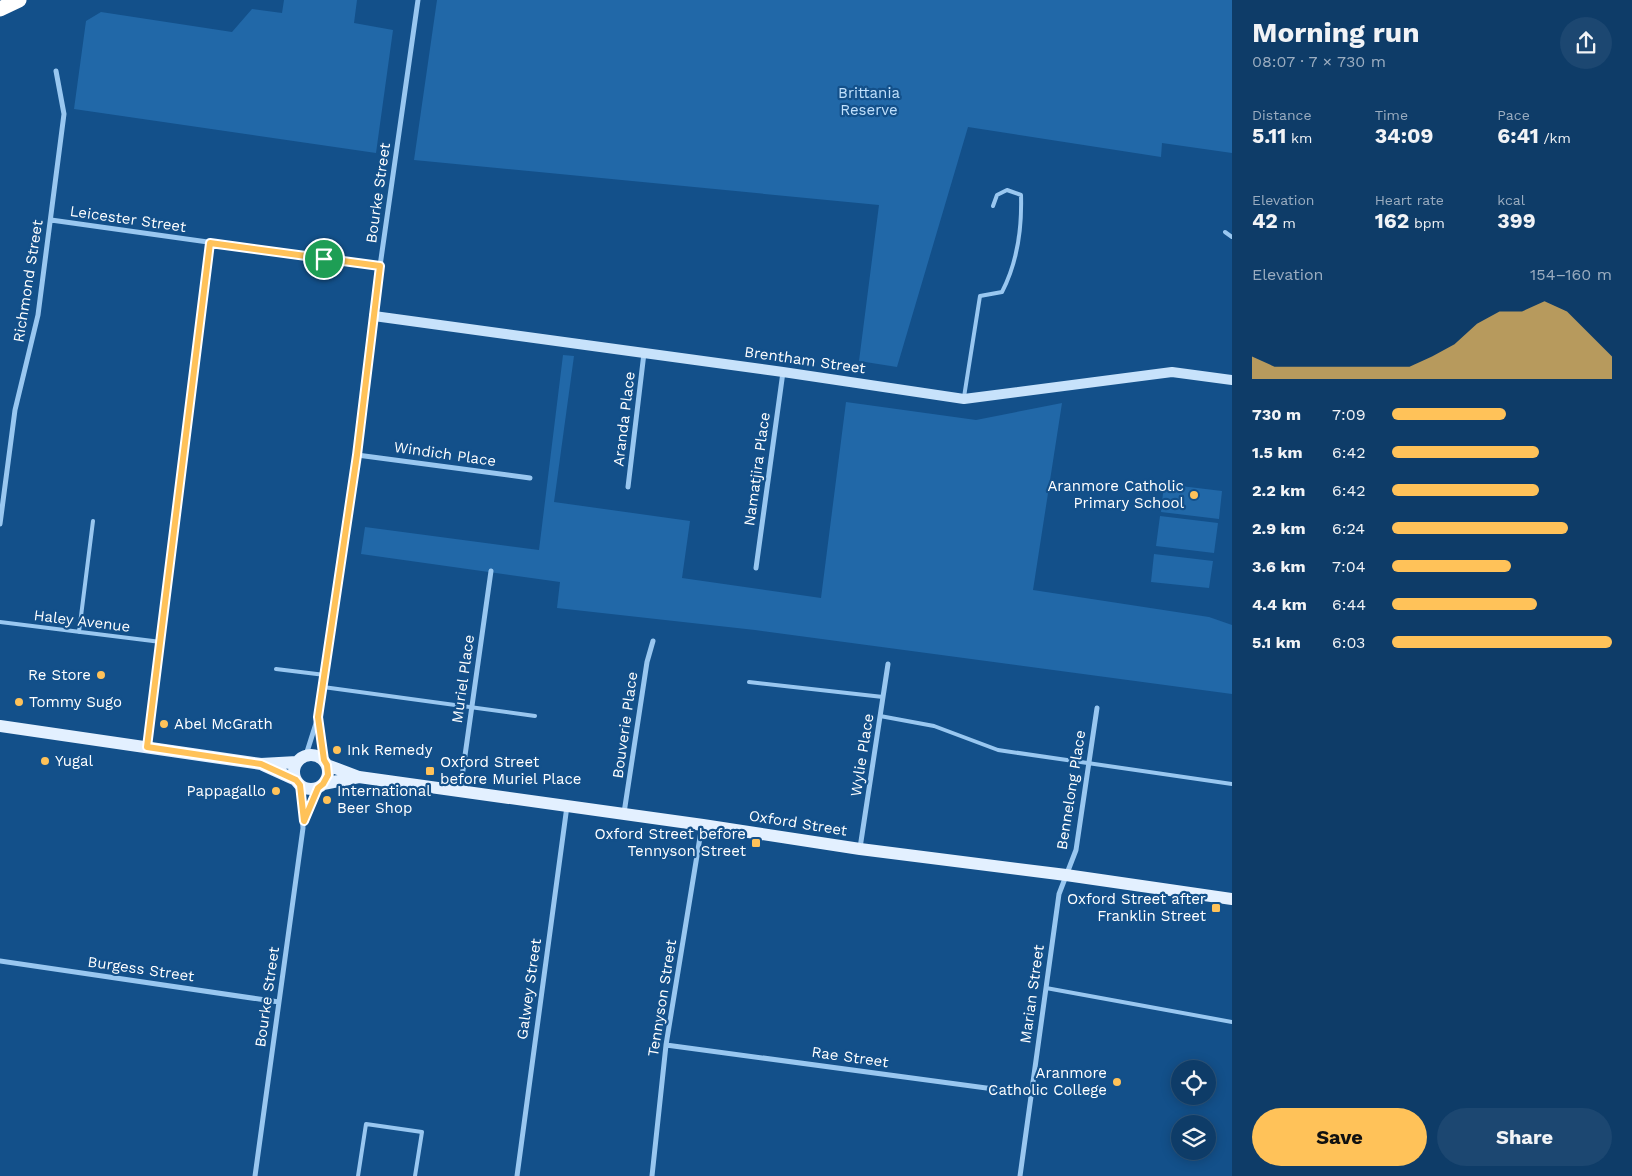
<!DOCTYPE html>
<meta charset="utf-8">
<style>
:root{--surface:#0e3c68;--page:#1c4771;--text:#f1f3f6;--muted:#9badc0;--line:#2e567c;--accent:#ffc259}
body{margin:0;font-family:"Work Sans",sans-serif;background:var(--page);color:var(--text);height:100vh;display:flex;flex-direction:column;font-size:19px;white-space:nowrap}
*{box-sizing:border-box;margin:0}
p{font-size:16px;color:var(--muted)}
.icon{flex:none;width:28px;height:28px;fill:none;stroke:currentColor;stroke-width:2;stroke-linecap:round;stroke-linejoin:round}
.map{position:relative;flex:1;overflow:hidden}
.sheet{display:flex;flex-direction:column;background:var(--surface);width:400px}
.sheet>*{flex:none}
.fabs{position:absolute;left:1171px;top:1060px;display:grid;gap:10px}
.fabs a{display:grid;place-items:center;width:45px;height:45px;border-radius:50%;background:var(--surface);box-shadow:0 2px 12px #0003,0 0 0 1px var(--line);font-size:25px}
.pin{position:absolute;display:grid;place-items:center;width:42px;height:42px;color:#fff;margin:-21px;border:2px solid #fff;border-radius:50%;box-shadow:0 1px 5px #0007}
.round{display:grid;place-items:center;flex:none;width:52px;height:52px;border-radius:26px;background:var(--page)}
.head{display:flex;align-items:center;justify-content:space-between;height:85px;padding:0 20px}
h1{font-size:28px;font-weight:700;line-height:38px}
.figures{display:grid;grid-template-columns:repeat(3,1fr);gap:8px;height:85px;padding:5px 20px}
.figures div{display:grid;align-content:center}
.figures b{font-size:21px;font-weight:700}
.figures small{font-size:14px;font-weight:400}
.figures p{font-size:14px}
.chart{height:140px;padding:10px 20px}
.chart p{display:flex;justify-content:space-between}
.chart svg{width:100%;height:90px;margin-top:5px;fill:var(--accent);opacity:.7}
.primary-button{display:flex;gap:10px;margin-top:auto;padding:10px 20px}
.primary-button a{flex:1;height:58px;border-radius:30px;background:var(--accent);color:#111;font-size:20px;font-weight:700;line-height:58px;text-align:center}
.primary-button a+a{background:var(--page);color:var(--text)}
ul{padding:0 20px;list-style:none;font-size:16px}
li{display:grid;grid-template-columns:80px 60px 1fr;align-items:center;height:38px}
li i{height:12px;border-radius:6px;background:var(--accent)}
main{display:flex;flex:1;min-height:0}
.map>svg:first-child{display:block}
.green{fill:#2168a8}
.lines{fill:none;stroke-linecap:round;stroke-linejoin:round}
.lane{stroke:#99c7f0;stroke-width:4}
.street{stroke:#99c7f0;stroke-width:5}
.secondary{stroke:#c7e2fb;stroke-width:10}
.primary{stroke:#e3f0ff;stroke-width:12}
.highway{stroke:#fff;stroke-width:15}
.route-casing{stroke:#fff;stroke-width:10}
.route{stroke:#ffc259;stroke-width:6}
.poi-dot{fill:#ffc259;stroke:#13508a;stroke-width:2}
.labels{text-anchor:middle;stroke-width:4.5;stroke-linejoin:round;paint-order:stroke}
.park-label{font-size:15px;fill:#c0e0fc;stroke:#13508a}
.street-label{font-size:15px;fill:#fff;stroke:#13508a}
.poi-label{font-size:15px;fill:#fff;stroke:#13508a;text-anchor:end}
</style>
<main>
<div class="map">
<svg width="1232" height="1176" viewBox="0 0 1232 1176">
<rect width="100%" height="100%" fill="#13508a"/>
<path class="green" d="M284,0H357L354,23L393,30L376,153L74,109L86,21L101,12L232,32L252,9L282,13Z
M437,0H1232V153L1162,143L1161,157L968,127L897,367L859,361L879,205L414,160Z
M563,355L574,356L554,502L690,521L682,578L821,598L846,402L976,420L1062,403L1033,590L1209,617L1232,625V694L755,630L557,608L560,582L361,554L365,527L539,550Z
M1164,484L1222,491L1219,519L1161,512Z
M1160,516L1218,523L1214,553L1156,546Z
M1154,554L1213,561L1209,588L1151,582Z"/>
<g class="lines">
<path class="lane" d="M1225,232L1232,237
M964,397L980,296L1002,292C1017,263 1022,228 1021,195L1007,190L997,195L993,206
M0,622L161,642
M79,632L93,521
M276,669L325,675
M749,682L883,697
M323,687L535,716
M880,716L934,726L998,750L1232,784
M1046,988L1232,1022
M358,1176L366,1124L422,1132L415,1176"/>
<path class="street" d="M51,220L380,266
M357,455L530,478
M628,487L644,353
M0,524L15,410L38,315L64,114L56,71
M756,568L783,372
M318,720L324,760
M147,746L210,243
M306,755L318,717L325,675L357,455L380,266L418,0
M460,791L491,571
M624,813L647,662L653,641
M304,821L318,788
M860,848L888,664
M0,961L279,1002
M666,1045L1031,1094
M255,1176L303,828L300,785
M517,1176L567,806
M652,1176L666,1045L702,825
M1020,1176L1059,894L1076,850L1097,708"/>
<path class="secondary" d="M374,316L783,372L964,399L1172,372L1232,380"/>
<path class="primary" d="M0,726L261,764L297,762
M294 772a17 17 0 1 1 34 0a17 17 0 1 1-34 0Z
M263,765L296,780
M327,765L359,777L703,825L860,849L1066,875L1232,899
M323,784L359,777"/>
<path class="highway" d="M0,9L19,0"/>
</g>
<g class="lines">
<defs>
<path id="route" d="M210,243L380,266L357,455L318,717L324,760L327,765L328,775L323,784L318,788L304,821L300,785L296,780L261,764L147,747Z"/>
</defs>
<use href="#route" class="route-casing"/>
<use href="#route" class="route"/>
</g>
<g class="poi-dot">
<circle cx="1194" cy="495" r="5"/>
<circle cx="101" cy="675" r="5"/>
<circle cx="19" cy="702" r="5"/>
<circle cx="164" cy="724" r="5"/>
<circle cx="337" cy="750" r="5"/>
<circle cx="45" cy="761" r="5"/>
<rect x="425" y="766" width="10" height="10" rx="2.5"/>
<circle cx="276" cy="791" r="5"/>
<circle cx="327" cy="800" r="5"/>
<rect x="751" y="838" width="10" height="10" rx="2.5"/>
<rect x="1211" y="903" width="10" height="10" rx="2.5"/>
<circle cx="1117" cy="1082" r="5"/>
</g>
<g class="labels">
<g class="park-label">
<text x="869" y="98">Brittania<tspan x="869" dy="17">Reserve</tspan></text>
</g>
<g class="street-label">
<text transform="translate(378 193) rotate(-82)" y="5">Bourke Street</text>
<text transform="translate(128 219) rotate(8)" y="5">Leicester Street</text>
<text transform="translate(28 281) rotate(-81)" y="5">Richmond Street</text>
<text transform="translate(805 360) rotate(8)" y="5">Brentham Street</text>
<text transform="translate(624 419) rotate(-83)" y="5">Aranda Place</text>
<text transform="translate(445 454) rotate(8)" y="5">Windich Place</text>
<text transform="translate(757 469) rotate(-82)" y="5">Namatjira Place</text>
<text transform="translate(82 621) rotate(7)" y="5">Haley Avenue</text>
<text transform="translate(463 679) rotate(-82)" y="5">Muriel Place</text>
<text transform="translate(625 725) rotate(-82)" y="5">Bouverie Place</text>
<text transform="translate(862 755) rotate(-81)" y="5">Wylie Place</text>
<text transform="translate(1071 790) rotate(-81)" y="5">Bennelong Place</text>
<text transform="translate(798 823) rotate(9)" y="5">Oxford Street</text>
<text transform="translate(141 969) rotate(8)" y="5">Burgess Street</text>
<text transform="translate(529 989) rotate(-82)" y="5">Galwey Street</text>
<text transform="translate(1032 994) rotate(-82)" y="5">Marian Street</text>
<text transform="translate(267 997) rotate(-82)" y="5">Bourke Street</text>
<text transform="translate(662 998) rotate(-81)" y="5">Tennyson Street</text>
<text transform="translate(850 1057) rotate(8)" y="5">Rae Street</text>
</g>
<g class="poi-label">
<text x="1184" y="491">Aranmore Catholic<tspan x="1184" dy="17">Primary School</tspan></text>
<text x="91" y="680">Re Store</text>
<text x="29" y="707" text-anchor="start">Tommy Sugo</text>
<text x="174" y="729" text-anchor="start">Abel McGrath</text>
<text x="347" y="755" text-anchor="start">Ink Remedy</text>
<text x="55" y="766" text-anchor="start">Yugal</text>
<text x="440" y="767" text-anchor="start">Oxford Street<tspan x="440" dy="17">before Muriel Place</tspan></text>
<text x="266" y="796">Pappagallo</text>
<text x="337" y="796" text-anchor="start">International<tspan x="337" dy="17">Beer Shop</tspan></text>
<text x="746" y="839">Oxford Street before<tspan x="746" dy="17">Tennyson Street</tspan></text>
<text x="1206" y="904">Oxford Street after<tspan x="1206" dy="17">Franklin Street</tspan></text>
<text x="1107" y="1078">Aranmore<tspan x="1107" dy="17">Catholic College</tspan></text>
</g>
</g>
</svg>
<div class="fabs">
<a><svg class="icon" aria-label="locate" viewBox="0 0 24 24"><circle cx="12" cy="12" r="6"/><path d="M12 2v4M12 18v4M2 12h4M18 12h4"/></svg></a>
<a><svg class="icon" aria-label="layers" viewBox="0 0 24 24"><path d="M12 4l9 5-9 5-9-5zM3 14l9 5 9-5"/></svg></a>
</div>
<div class="pin" style="left:324px;top:259px;background:#1e9e55"><svg class="icon" aria-label="arrive" viewBox="0 0 24 24"><path d="M6 21V4h12l-3 4 3 4H6"/></svg></div>
</div>
<section class="sheet">
<div class="head"><div><h1>Morning run</h1><p>08:07 · 7 × 730 m</p></div><a class="round"><svg class="icon" aria-label="share" viewBox="0 0 24 24"><path d="M12 15V3M7 8l5-5 5 5M5 13v7h14v-7"/></svg></a></div>
<div class="figures">
<div><p>Distance</p><b>5.11<small> km</small></b></div>
<div><p>Time</p><b>34:09</b></div>
<div><p>Pace</p><b>6:41<small> /km</small></b></div>
</div>
<div class="figures">
<div><p>Elevation</p><b>42<small> m</small></b></div>
<div><p>Heart rate</p><b>162<small> bpm</small></b></div>
<div><p>kcal</p><b>399</b></div>
</div>
<div class="chart"><p><span>Elevation</span>154–160 m</p>
<svg viewBox="0 0 160 44" preserveAspectRatio="none"><path d="M0 44V33L10 38L20 38L30 38L40 38L50 38L60 38L70 38L80 33L90 27L100 17L110 11L120 11L130 6L140 11L150 22L160 33V44z"/></svg>
</div>
<ul>
<li><b>730 m</b>7:09<i style="width:52%"></i></li>
<li><b>1.5 km</b>6:42<i style="width:67%"></i></li>
<li><b>2.2 km</b>6:42<i style="width:67%"></i></li>
<li><b>2.9 km</b>6:24<i style="width:80%"></i></li>
<li><b>3.6 km</b>7:04<i style="width:54%"></i></li>
<li><b>4.4 km</b>6:44<i style="width:66%"></i></li>
<li><b>5.1 km</b>6:03<i style="width:100%"></i></li>
</ul>
<div class="primary-button"><a>Save</a><a>Share</a></div>
</section>
</main>
